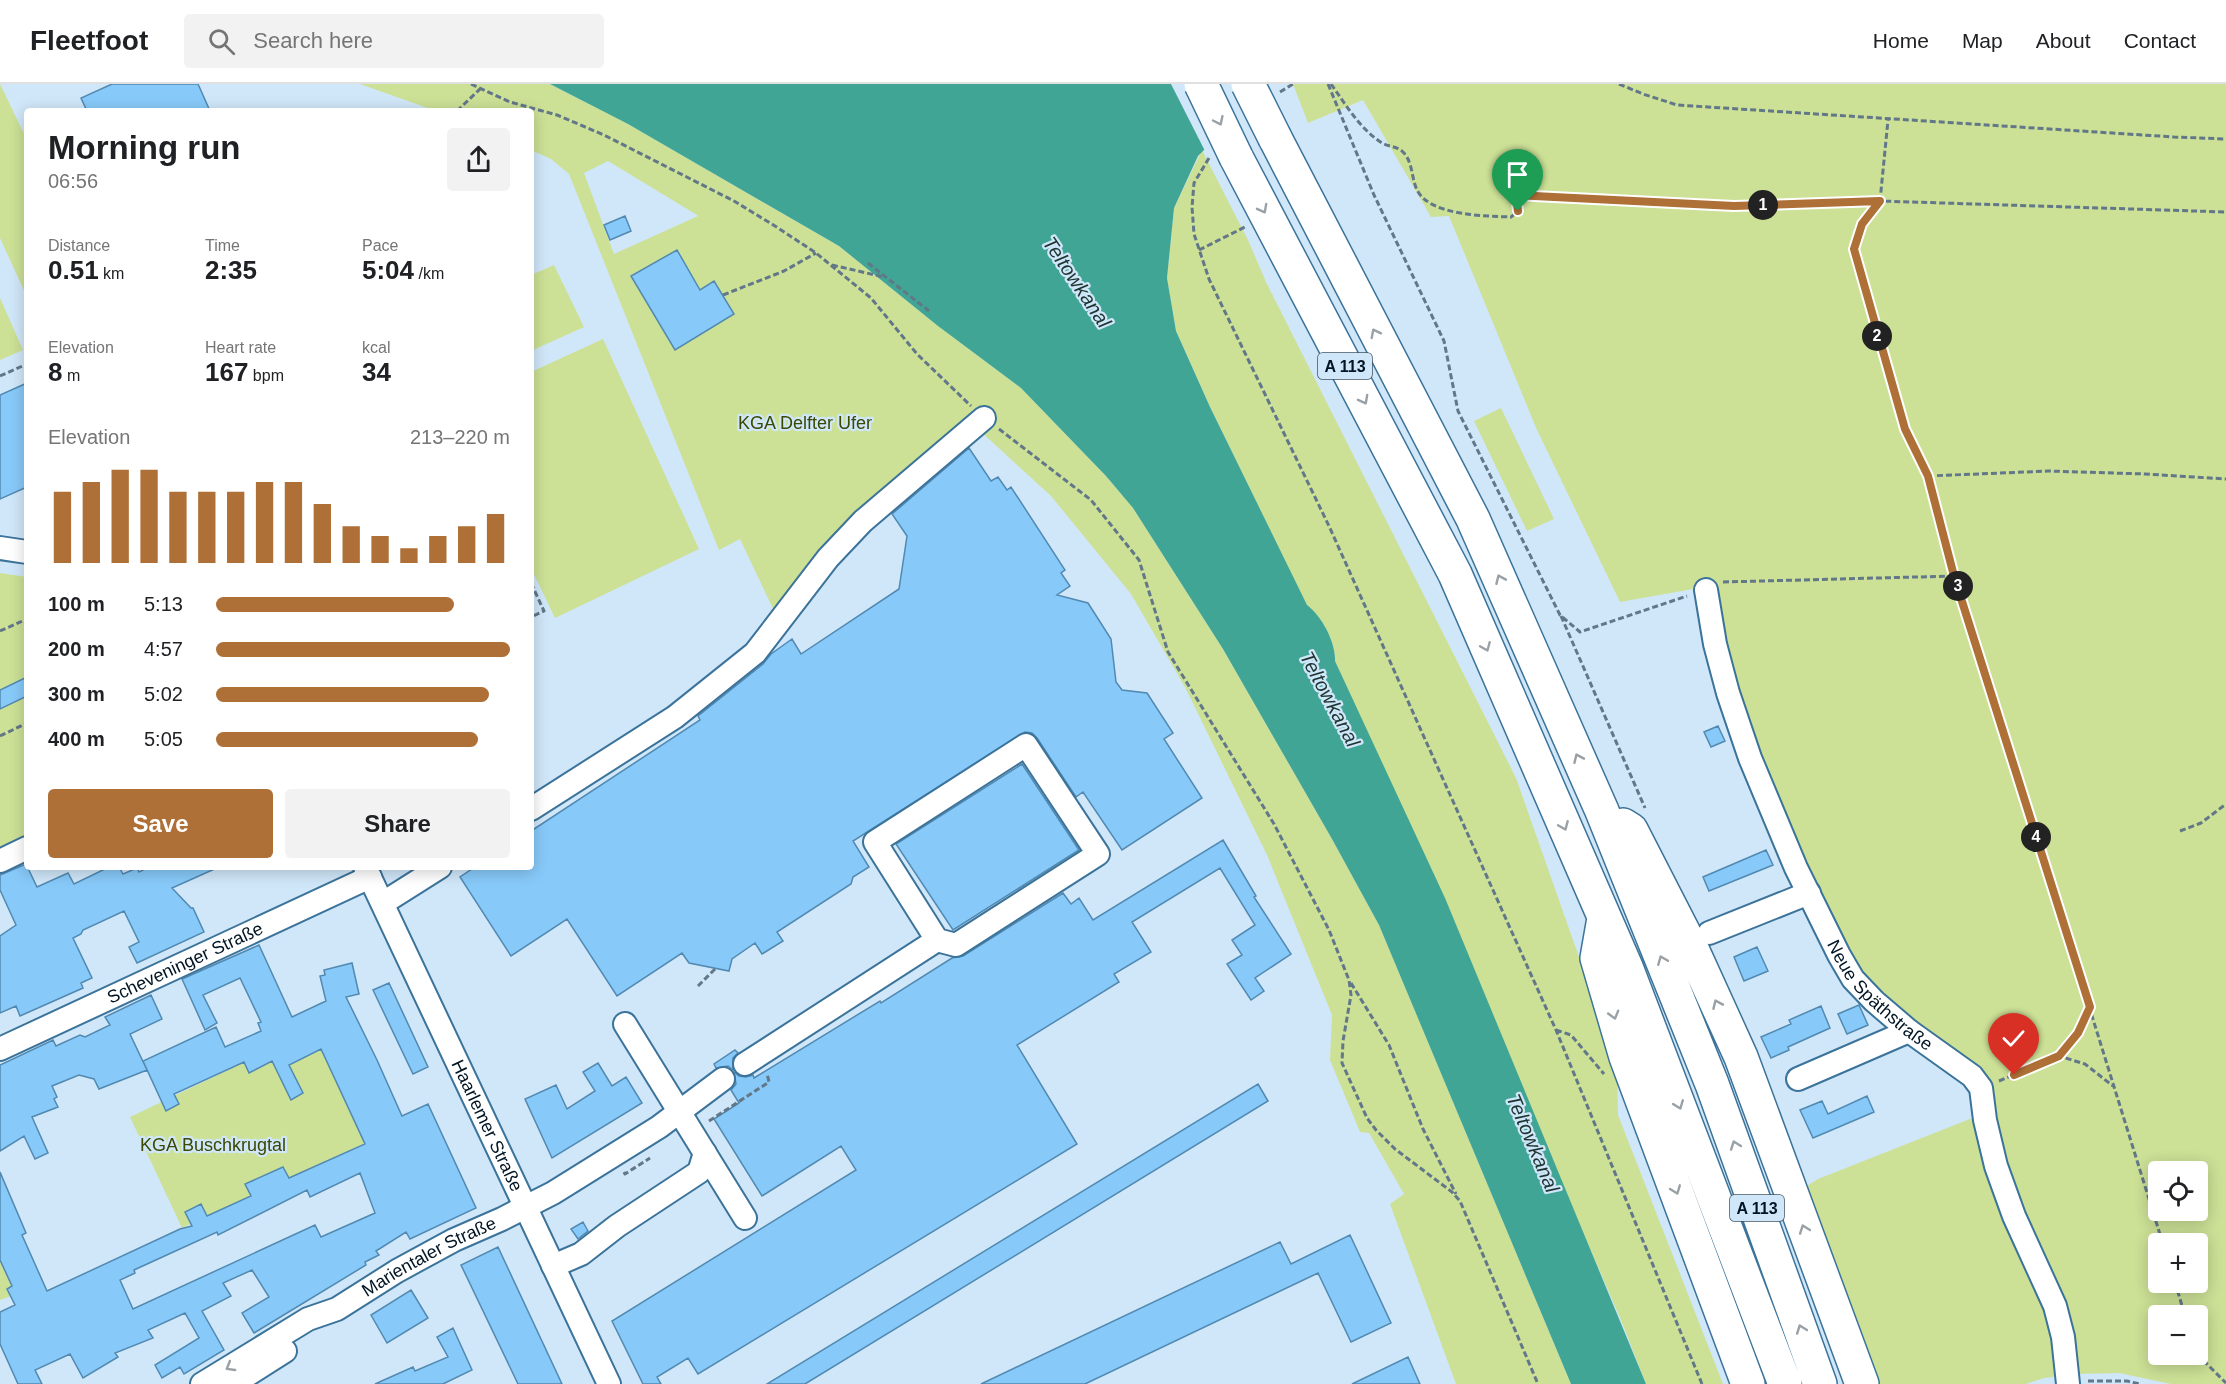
<!DOCTYPE html>
<meta charset="utf-8">
<style>
:root{--surface:#fff;--page:#f2f2f2;--text:#202124;--muted:#757577;--line:#e0e0e0;--accent:#ae7036}
body{margin:0;font-family:Helvetica,sans-serif;background:var(--page);color:var(--text);height:100vh;display:flex;flex-direction:column;font-size:22px;white-space:nowrap}
*{box-sizing:border-box;margin:0}
p{font-size:20px;color:var(--muted)}
.icon{flex:none;width:33px;height:33px;fill:none;stroke:currentColor;stroke-width:2;stroke-linecap:round;stroke-linejoin:round}
.map{position:relative;flex:1;overflow:hidden}
.panel{position:absolute;left:24px;top:24px;width:510px;height:762px;display:flex;flex-direction:column;background:var(--surface);border-radius:6px;box-shadow:0 3px 15px #0003}
.panel>*{flex:none}
.tools{position:absolute;left:2148px;top:1077px;display:grid;gap:12px}
.tools a{display:grid;place-items:center;width:60px;height:60px;border-radius:6px;background:var(--surface);box-shadow:0 3px 15px #0003;font-size:30px}
.pin{position:absolute;display:grid;place-items:center;width:51px;height:51px;color:#fff;margin:-62px -26px;border-radius:50% 50% 50% 0;rotate:-45deg;box-shadow:0 0 6px #0007}
.pin .icon{rotate:45deg}
.km{position:absolute;width:30px;height:30px;margin:-15px;border-radius:50%;background:#222;color:#fff;font-size:16px;line-height:30px;text-align:center}
.round{display:grid;place-items:center;flex:none;width:63px;height:63px;border-radius:6px;background:var(--page)}
.headline{display:flex;align-items:center;justify-content:space-between;height:102px;padding:0 24px}
h1{font-size:33px;font-weight:600;line-height:45px}
.metrics{display:grid;grid-template-columns:repeat(3,1fr);gap:9px;height:102px;padding:6px 24px}
.metrics div{display:grid;align-content:center}
.metrics b{font-size:26px;font-weight:600}
.metrics small{font-size:16px;font-weight:400}
.metrics p{font-size:16px}
.chart{height:168px;padding:12px 24px}
.chart p{display:flex;justify-content:space-between}
.chart svg{width:100%;height:108px;margin-top:6px;stroke:var(--accent);stroke-width:6}
.action{display:flex;gap:12px;margin-top:auto;padding:12px 24px}
.action a{flex:1;height:69px;border-radius:6px;background:var(--accent);color:#fff;font-size:24px;font-weight:600;line-height:69px;text-align:center}
.action a+a{background:var(--page);color:var(--text)}
ul{padding:0 24px;list-style:none;font-size:20px}
li{display:grid;grid-template-columns:96px 72px 1fr;align-items:center;height:45px}
li i{height:15px;border-radius:8px;background:var(--accent)}
header{display:flex;align-items:center;gap:36px;box-sizing:border-box;height:84px;padding:0 30px;background:var(--surface);border-bottom:2px solid var(--line)}
header strong{font-size:28px}
nav{display:flex;gap:33px;margin-inline-start:auto;font-size:21px}
.search{width:420px;height:54px;background:var(--page);display:flex;align-items:center;gap:15px;box-sizing:border-box;padding:0 21px;border-radius:6px;color:var(--muted);font-size:22px}
.map>svg:first-child{display:block}
.green{fill:#cce096;fill-rule:evenodd}
.water{fill:#41a595}
.pier{fill:#d0e7f9}
.building{fill:#87c9f9;stroke:#5189b1;stroke-width:1.5;fill-rule:evenodd}
.lines{fill:none;stroke-linecap:round;stroke-linejoin:round}
.minor-casing{stroke:#3b739a;stroke-width:26}
.highway-casing{stroke:#3b739a;stroke-width:36}
.path{stroke:#627788;stroke-width:3;stroke-dasharray:6 3;stroke-linecap:butt}
.minor{stroke:#fff;stroke-width:22}
.highway{stroke:#fff;stroke-width:33}
.highway-bridge-casing{stroke:#3b739a;stroke-width:36;stroke-linecap:butt}
.highway-bridge{stroke:#fff;stroke-width:33}
.oneway{stroke:#99a1a7}
.route-casing{stroke:#fff;stroke-width:12}
.route{stroke:#ae7036;stroke-width:8}
.labels{text-anchor:middle;stroke-width:4.5;stroke-linejoin:round;paint-order:stroke}
.shield{fill:#d0e7f9;stroke:#3e5363;stroke-width:1.5}
.shield-label{font-size:16px;font-weight:bold;fill:#001423}
.park-label{font-size:18px;fill:#3a4800;stroke:#d0e7f9}
.street-label{font-size:18px;fill:#001423;stroke:#d0e7f9}
.water-label{font-size:20px;font-style:italic;fill:#1d3430;stroke:#d0e7f9}
</style>
<header>
<strong>Fleetfoot</strong>
<div class="search"><svg class="icon" aria-label="search" viewBox="0 0 24 24"><circle cx="10" cy="10" r="6"/><path d="M15 15l6 6"/></svg>Search here</div>
<nav><a>Home</a><a>Map</a><a>About</a><a>Contact</a></nav>
</header>
<div class="map">
<svg width="2226" height="1300" viewBox="0 0 2226 1300">
<rect width="100%" height="100%" fill="#d0e7f9"/>
<path class="green" d="M0,0L27,56V213L0,154Z
M360,0H550L628,40L839,162L938,242L1021,304L1106,392L1133,424L1223,565L1332,755L1379,841L1571,1300H1456L1390,1120L1404,1110L1369,1049L1360,1048L1330,976L1332,931L1267,771L1186,605L1131,510L1051,412L967,335L776,531L740,455L719,466L569,90L551,75L531,66V27H436ZM608,77L697,131L698,132L614,170L584,89Z
M1293,0H2226V1300H2171L2119,1289L2076,1290L2044,1294L2026,1300H1875L1804,1104L1818,1095L1980,1031L1989,999L1842,885L1788,775L1704,503L1620,518L1537,346L1449,132L1431,133L1363,16L1308,39ZM2158,1088H2198V1126H2158ZM2158,1160H2198V1198H2158ZM2158,1232H2198V1270H2158Z
M1202,66L1248,156L1266,198L1516,694L1617,981L1618,1031L1723,1300H1646L1621,1236L1335,577C1336,559 1322,532 1307,522L1210,323L1176,247L1167,194L1174,124Z
M554,181L584,243L531,267V191Z
M0,214L23,266L0,276Z
M603,255L699,465L555,534L531,484V288Z
M1501,324L1554,435L1527,447L1474,337Z
M0,489L27,493V751L0,764Z
M312,946L365,1059L182,1144L130,1033Z
M0,1176L12,1202L11,1212L0,1216Z"/>
<path class="water" d="M550,0H1270L1198,72L1174,124L1167,194L1176,247L1210,323L1307,521C1322,532 1336,559 1335,577L1445,814L1646,1300H1571L1379,841L1332,755L1223,565L1133,424L1106,392L1021,304L938,242L839,162L628,40Z"/>
<path class="pier" d="M1171,0H1273L1205,67Z"/>
<path class="building" d="M112,0H198L210,27H87L81,14Z
M625,132L631,147L610,156L604,141Z
M677,166L700,206L714,197L734,230L675,266L631,192Z
M27,299V403L0,415V311Z
M969,364L991,397L998,393L1007,406L1011,403L1065,486L1061,489L1070,502L1057,511L1088,519L1111,555L1116,598L1122,606L1147,609L1173,649L1164,655L1202,714L1122,766L1083,708L1076,713L1037,654L1032,649L1025,648L853,757L869,783L853,793L851,800L777,848L783,857L762,870L755,859L732,875L729,887L689,879L682,869L617,912L567,835L511,872L460,793L475,783H531V747L700,636L698,632L763,580L771,570L792,555L801,570L899,505L907,452L892,430Z
M27,593V612L0,625V606Z
M1718,642L1725,657L1711,663L1704,648Z
M1022,680L1079,766L953,846L896,760Z
M1223,756L1256,812L1254,813L1291,870L1255,894L1264,907L1251,916L1227,880L1242,871L1232,856L1255,841L1220,784L1132,838L1151,868L1114,890L1119,898L1017,961L1077,1060L698,1290L688,1274L657,1293L661,1300H643L612,1237L856,1086L841,1062L762,1112L714,1035L739,1019L731,1006L736,1000L734,988L739,992L746,993L753,991L754,994L880,917L881,919L952,874L963,872L1063,809L1071,820L1079,814L1093,836Z
M1766,766L1773,781L1709,807L1703,793Z
M26,780L37,803L68,789L74,800L109,783H119L123,790L137,784L139,788L149,783H219L172,804L191,824H193L204,848L137,879L129,863L139,858L124,827L83,846L81,850L73,854L92,894L81,899L83,904L20,932L16,922L0,929V852L16,841L0,806V791Z
M259,861L292,933L326,917L320,892L325,891L324,886L352,879L359,910L346,913L377,976L402,1032L428,1020L476,1124L410,1155L406,1148L376,1167L379,1171L365,1178L366,1181L254,1249L242,1229L269,1213L252,1186L223,1199L231,1212L202,1227L224,1266L184,1290L180,1283L162,1294L155,1281L199,1254L185,1229L148,1246L153,1254L115,1269L118,1273L83,1294L70,1270L35,1286L42,1300H18L0,1260V1228L15,1221L7,1205L12,1202L0,1176V1088L26,1149L22,1151L47,1207L180,1145L192,1142L185,1128L201,1120L207,1132L251,1112L245,1100L283,1083L289,1094L365,1060L321,965L289,981L303,1009L291,1016L272,977L249,989L244,978L174,1010L179,1020L166,1027L143,977L216,943L225,963L261,947L258,939L261,938L240,894L203,911L217,939L205,946L182,895ZM360,1089L375,1129L321,1153L315,1141L133,1225L120,1196L135,1189L134,1186L217,1148L218,1151L307,1106L310,1113Z
M1757,863L1768,887L1744,897L1734,873Z
M389,899L428,983L413,990L373,906Z
M151,911L162,935L130,950L147,986L99,1005L94,995L79,991L52,1002L57,1013L54,1015L58,1023L32,1033L48,1069L35,1075L24,1052L0,1067V981L53,956L56,962L80,951L85,953L110,941L105,933Z
M1859,921L1868,941L1847,950L1838,930Z
M1821,922L1830,944L1788,963L1789,966L1771,974L1761,953L1791,940L1789,936Z
M735,966L738,969L733,974V986L728,982L716,984L714,980Z
M598,979L612,1002L626,993L642,1019L552,1074L525,1015L556,1001L567,1025L595,1007L583,988Z
M1258,1000L1268,1017L805,1300H767Z
M1867,1012L1874,1028L1813,1054L1800,1026L1822,1017L1828,1030Z
M583,1138L588,1147L578,1155L571,1145Z
M1350,1151L1391,1239L1351,1258L1318,1189L1085,1300H981L1280,1158L1291,1180Z
M498,1163L562,1300H518L461,1181Z
M411,1206L428,1234L387,1259L371,1231Z
M453,1244L472,1286L443,1300H375L413,1283L415,1287L448,1273L437,1253Z
M1408,1273L1420,1300H1352Z"/>
<g class="lines">
<defs>
<g id="minor">
<path d="M0,464L27,468"/>
<path id="s1" d="M1706,506L1715,560L1728,609L1750,674L1796,784L1839,871L1853,895L1874,917L1909,947L1972,992L1981,1004L1985,1036L1996,1082L2014,1132L2055,1222L2063,1253L2068,1300"/>
<path d="M531,725L675,633L755,569L828,474L863,437L984,334"/>
<path d="M0,777L27,764"/>
<path id="s2" d="M365,783L609,1300"/>
<path d="M383,819L440,783"/>
<path d="M1709,849L1809,809"/>
<path d="M625,940L745,1134"/>
<path id="s3" d="M0,965L370,793"/>
<path d="M745,980L937,856L875,758L1026,661L1098,770L956,861L937,856"/>
<path d="M1798,995L1909,947"/>
<path d="M553,1182L581,1170L617,1142L699,1088L705,1069"/>
<path id="s4" d="M202,1300L308,1235L337,1225L397,1187L454,1156L502,1135L553,1109L659,1043L723,995"/>
<path d="M233,1300L285,1267"/>
</g>
<path id="highway" d="M1275,54L1473,435L1602,727L1712,1000L1820,1300
M1236,73L1455,490L1626,883L1785,1300
M1623,741L1631,746L1691,863L1741,973L1862,1300
M1604,834L1597,874L1626,973L1748,1300"/>
</defs>
<use href="#minor" class="minor-casing"/>
<use href="#highway" class="highway-casing"/>
<path class="path" d="M471,0L510,18L557,31L604,51L734,117L775,142L816,169L871,214L917,270L971,322
M1328,0L1374,111L1444,257L1458,327L1560,531L1580,548L1687,512
M1331,0C1346,21 1360,45 1382,59C1389,63 1397,62 1403,68C1413,78 1411,93 1417,106C1430,132 1486,132 1511,133L1518,127L1516,111L1734,122L1880,117L2226,128
M1619,0L1643,10L1677,21L2174,53L2226,55
M1280,8L1293,0
M457,27L481,4
M1209,74L1194,99L1192,123L1194,150L1209,195L1329,442L1556,946L1702,1300
M1199,166L1245,143
M868,179L929,227
M832,181L884,193
M723,211L784,187L816,169
M0,292L27,280
M999,345L1091,416L1139,476L1168,568L1274,740L1329,846L1349,896L1351,911L1343,957L1342,979L1367,1034L1376,1046L1395,1065L1452,1108L1460,1117L1538,1300
M1928,392L2048,387L2145,390L2226,395
M1955,492L2163,1160
M1723,498L1955,492L1928,392L1905,345L1854,165L1862,140L1880,117L1888,36
M531,499L544,527L531,533
M1561,532L1645,724
M0,547L27,535
M0,652L27,639
M2180,747L2201,739L2226,720
M1351,899L1389,961L1423,1045L1456,1110
M698,902L715,885
M1556,946L1571,951L1604,990
M2059,972L2078,949L2090,923
M1999,997L2059,972L2085,980L2113,1002
M709,1037L769,998L767,989
M624,1088L625,1090L650,1074
M2175,1198L2185,1232
M2197,1270L2226,1299
M2088,1297H2127L2140,1300"/>
<use href="#minor" class="minor"/>
<use href="#highway" class="highway"/>
<defs>
<path id="highway-bridge" d="M1201,0L1236,73
M1248,0L1275,54"/>
</defs>
<use href="#highway-bridge" class="highway-bridge-casing"/>
<use href="#highway-bridge" class="highway-bridge"/>
</g>
<defs><path id="oneway-chevron" d="M-2-3.5L2.5 0L-2 3.5" fill="none" stroke-width="1.6" stroke-linecap="round" stroke-linejoin="round" transform="scale(1.5)"/></defs>
<g class="oneway">
<use href="#oneway-chevron" transform="translate(1219 37) rotate(65)"/>
<use href="#oneway-chevron" transform="translate(1263 125) rotate(62)"/>
<use href="#oneway-chevron" transform="translate(1375 249) rotate(-117)"/>
<use href="#oneway-chevron" transform="translate(1364 316) rotate(62)"/>
<use href="#oneway-chevron" transform="translate(1500 495) rotate(-114)"/>
<use href="#oneway-chevron" transform="translate(1486 563) rotate(67)"/>
<use href="#oneway-chevron" transform="translate(1578 674) rotate(-114)"/>
<use href="#oneway-chevron" transform="translate(1564 742) rotate(67)"/>
<use href="#oneway-chevron" transform="translate(1662 876) rotate(-112)"/>
<use href="#oneway-chevron" transform="translate(1717 920) rotate(-114)"/>
<use href="#oneway-chevron" transform="translate(1614 931) rotate(74)"/>
<use href="#oneway-chevron" transform="translate(1679 1021) rotate(69)"/>
<use href="#oneway-chevron" transform="translate(1735 1061) rotate(-110)"/>
<use href="#oneway-chevron" transform="translate(1676 1106) rotate(69)"/>
<use href="#oneway-chevron" transform="translate(1804 1145) rotate(-110)"/>
<use href="#oneway-chevron" transform="translate(1801 1245) rotate(-110)"/>
<use href="#oneway-chevron" transform="translate(230 1283) rotate(149)"/>
</g>
<g class="lines">
<defs>
<path id="route" d="M1518,127L1516,111L1734,122L1880,117L1862,140L1854,165L1905,345L1928,392L1954,492L2090,923L2078,949L2059,972L2014,991"/>
</defs>
<use href="#route" class="route-casing"/>
<use href="#route" class="route"/>
</g>
<g class="labels">
<g class="shield">
<rect x="1318" y="269" width="54" height="26" rx="4.5"/>
<rect x="1730" y="1111" width="54" height="26" rx="4.5"/>
</g>
<g class="shield-label">
<text x="1345" y="288">A 113</text>
<text x="1757" y="1130">A 113</text>
</g>
<g class="park-label">
<text x="805" y="345">KGA Delfter Ufer</text>
<text x="213" y="1067">KGA Buschkrugtal</text>
</g>
<g class="street-label">
<text dy="6" stroke="none"><textPath href="#s3" startOffset="204">Scheveninger Straße</textPath></text>
<text dy="6" stroke="none"><textPath href="#s1" startOffset="448">Neue Späthstraße</textPath></text>
<text dy="6" stroke="none"><textPath href="#s2" startOffset="286">Haarlemer Straße</textPath></text>
<text dy="6" stroke="none"><textPath href="#s4" startOffset="261">Marientaler Straße</textPath></text>
</g>
<g class="water-label">
<text transform="translate(1077 198) rotate(56)" y="7">Teltowkanal</text>
<text transform="translate(1330 615) rotate(62)" y="7">Teltowkanal</text>
<text transform="translate(1533 1059) rotate(67)" y="7">Teltowkanal</text>
</g>
</g>
</svg>
<div class="tools">
<a><svg class="icon" aria-label="locate" viewBox="0 0 24 24"><circle cx="12" cy="12" r="6"/><path d="M12 2v4M12 18v4M2 12h4M18 12h4"/></svg></a>
<a>+</a>
<a>−</a>
</div>
<div class="pin" style="left:1518px;top:127px;background:#1e9e55"><svg class="icon" aria-label="arrive" viewBox="0 0 24 24"><path d="M6 21V4h12l-3 4 3 4H6"/></svg></div>
<div class="pin" style="left:2014px;top:991px;background:#d93025"><svg class="icon" aria-label="check" viewBox="0 0 24 24"><path d="M5 12l5 5 9-10"/></svg></div>
<b class="km" style="left:1763px;top:121px">1</b>
<b class="km" style="left:1877px;top:252px">2</b>
<b class="km" style="left:1958px;top:502px">3</b>
<b class="km" style="left:2036px;top:753px">4</b>
<section class="panel">
<div class="headline"><div><h1>Morning run</h1><p>06:56</p></div><a class="round"><svg class="icon" aria-label="share" viewBox="0 0 24 24"><path d="M12 15V3M7 8l5-5 5 5M5 13v7h14v-7"/></svg></a></div>
<div class="metrics">
<div><p>Distance</p><b>0.51<small> km</small></b></div>
<div><p>Time</p><b>2:35</b></div>
<div><p>Pace</p><b>5:04<small> /km</small></b></div>
</div>
<div class="metrics">
<div><p>Elevation</p><b>8<small> m</small></b></div>
<div><p>Heart rate</p><b>167<small> bpm</small></b></div>
<div><p>kcal</p><b>34</b></div>
</div>
<div class="chart"><p><span>Elevation</span>213–220 m</p>
<svg viewBox="0 0 160 44" preserveAspectRatio="none"><path d="M5 44V15M15 44V11M25 44V6M35 44V6M45 44V15M55 44V15M65 44V15M75 44V11M85 44V11M95 44V20M105 44V29M115 44V33M125 44V38M135 44V33M145 44V29M155 44V24"/></svg>
</div>
<ul>
<li><b>100 m</b>5:13<i style="width:81%"></i></li>
<li><b>200 m</b>4:57<i style="width:100%"></i></li>
<li><b>300 m</b>5:02<i style="width:93%"></i></li>
<li><b>400 m</b>5:05<i style="width:89%"></i></li>
</ul>
<div class="action"><a>Save</a><a>Share</a></div>
</section>
</div>
